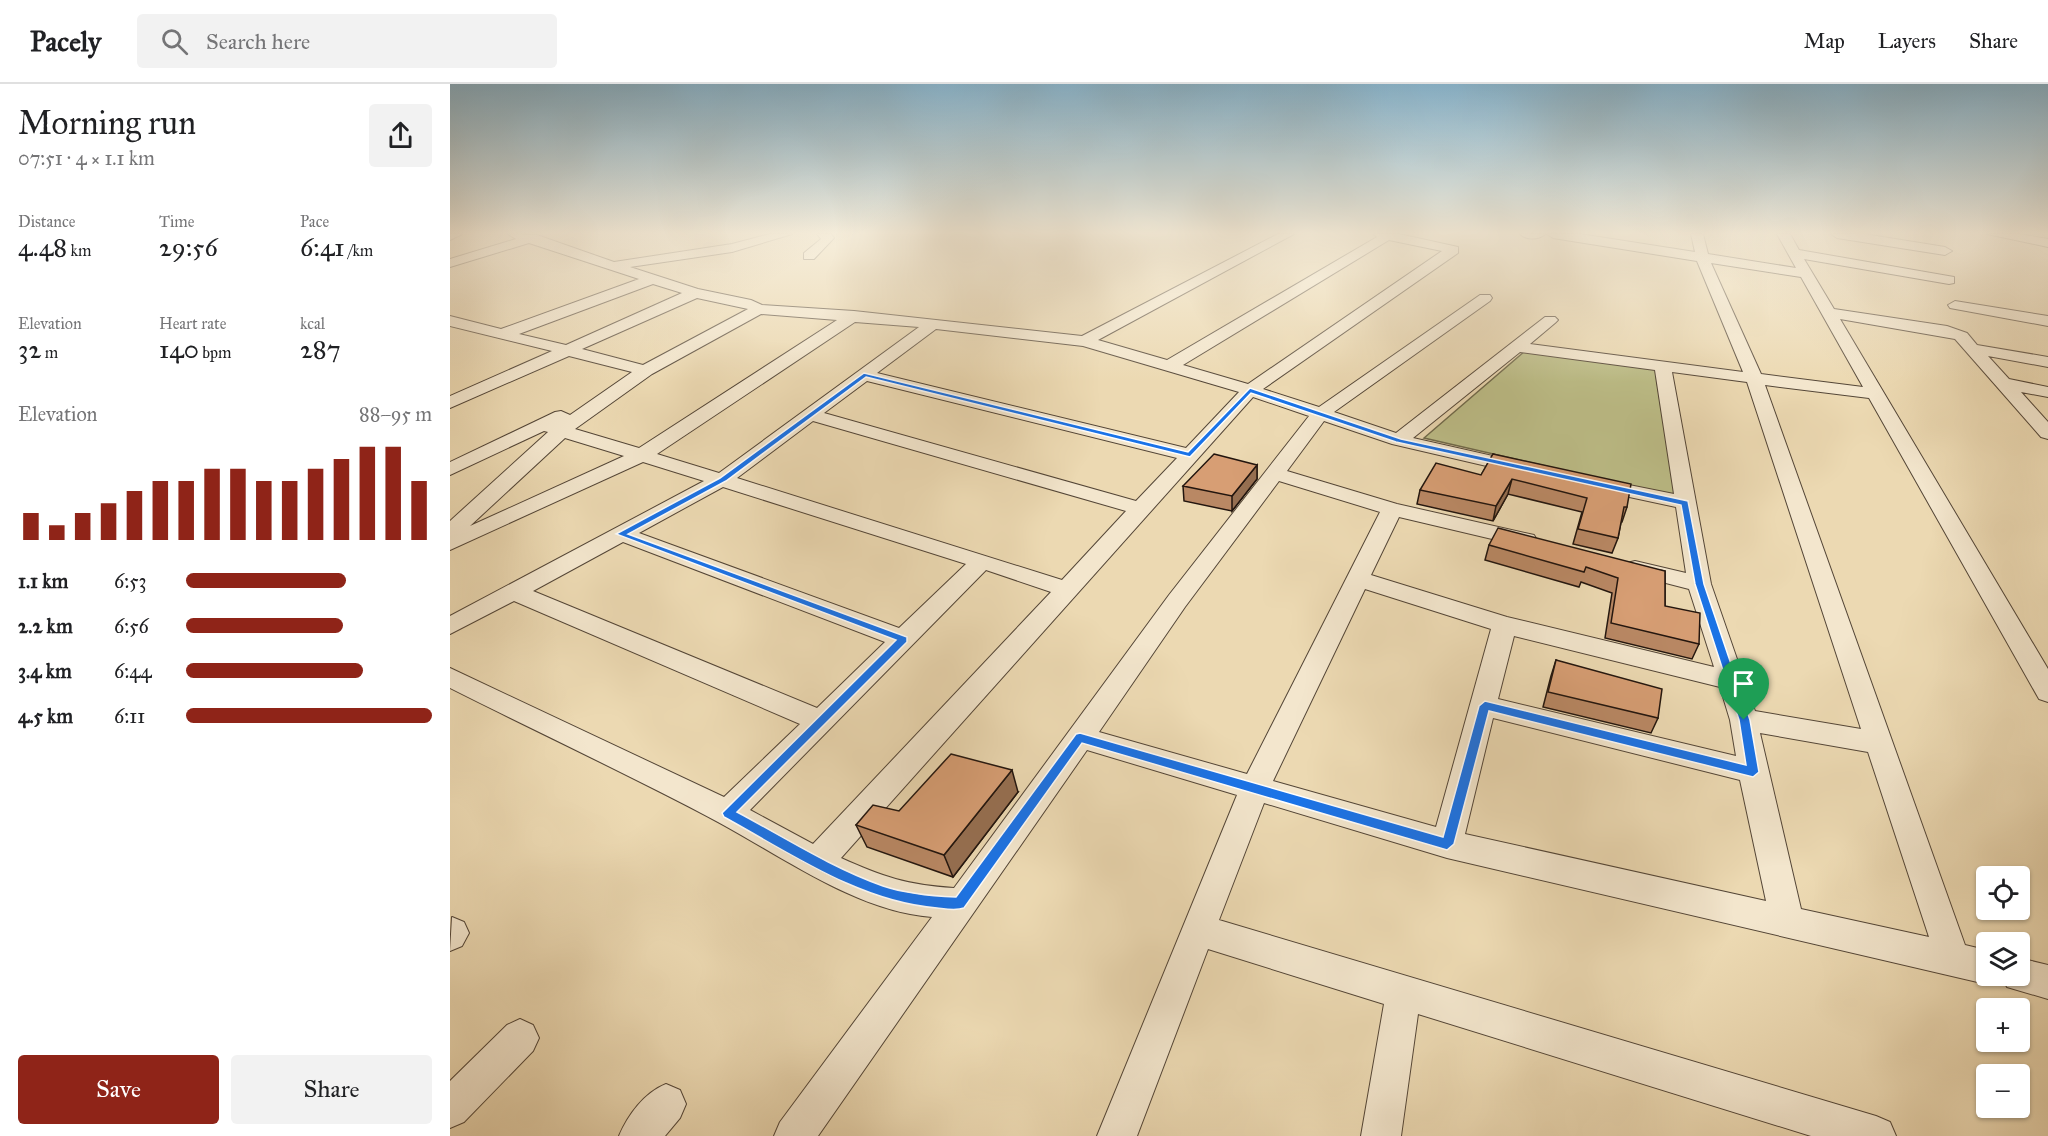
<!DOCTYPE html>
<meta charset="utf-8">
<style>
:root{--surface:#fff;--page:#f2f2f2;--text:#202124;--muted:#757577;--line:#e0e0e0;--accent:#8f2418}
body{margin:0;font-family:"IM FELL Great Primer",serif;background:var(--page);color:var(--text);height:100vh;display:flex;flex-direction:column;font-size:22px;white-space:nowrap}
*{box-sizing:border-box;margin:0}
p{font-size:20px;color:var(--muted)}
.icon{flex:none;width:33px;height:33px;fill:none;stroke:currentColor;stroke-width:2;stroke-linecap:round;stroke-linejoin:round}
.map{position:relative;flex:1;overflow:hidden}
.sheet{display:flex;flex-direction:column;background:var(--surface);width:450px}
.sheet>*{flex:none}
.tools{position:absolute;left:1526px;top:782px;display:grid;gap:12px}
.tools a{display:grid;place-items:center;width:54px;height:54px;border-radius:6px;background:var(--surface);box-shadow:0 2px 4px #0004;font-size:30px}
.pin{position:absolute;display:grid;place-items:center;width:51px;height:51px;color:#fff;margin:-62px -26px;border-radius:50% 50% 50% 0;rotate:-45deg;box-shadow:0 0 6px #0007}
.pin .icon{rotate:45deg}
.round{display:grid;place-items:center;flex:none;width:63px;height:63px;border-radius:6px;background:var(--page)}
.summary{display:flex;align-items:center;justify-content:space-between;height:102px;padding:0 18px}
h1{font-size:33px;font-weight:600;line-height:45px}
.figures{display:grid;grid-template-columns:repeat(3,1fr);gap:9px;height:102px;padding:6px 18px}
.figures div{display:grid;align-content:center}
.figures b{font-size:26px;font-weight:600}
.figures small{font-size:16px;font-weight:400}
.figures p{font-size:16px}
.chart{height:168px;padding:12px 18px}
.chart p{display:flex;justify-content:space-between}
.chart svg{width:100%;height:108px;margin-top:6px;stroke:var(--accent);stroke-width:6}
.primary-button{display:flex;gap:12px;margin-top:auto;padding:12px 18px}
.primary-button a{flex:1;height:69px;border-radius:6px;background:var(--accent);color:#fff;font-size:24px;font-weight:600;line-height:69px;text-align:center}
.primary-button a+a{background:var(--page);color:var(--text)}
ul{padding:0 18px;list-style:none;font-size:20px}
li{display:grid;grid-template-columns:96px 72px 1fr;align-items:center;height:45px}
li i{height:15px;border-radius:8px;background:var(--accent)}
header{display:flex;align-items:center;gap:36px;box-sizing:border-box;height:84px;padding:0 30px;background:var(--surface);border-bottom:2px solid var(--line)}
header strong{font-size:28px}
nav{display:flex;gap:33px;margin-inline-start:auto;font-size:21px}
.search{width:420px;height:54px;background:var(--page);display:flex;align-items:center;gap:15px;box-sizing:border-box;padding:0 21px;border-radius:6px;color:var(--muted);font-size:22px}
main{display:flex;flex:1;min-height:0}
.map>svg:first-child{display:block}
.green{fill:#bdbe88;stroke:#706a4b;stroke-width:1.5}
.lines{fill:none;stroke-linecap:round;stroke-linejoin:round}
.minor-casing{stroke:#544637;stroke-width:2}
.minor{fill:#f3e6cd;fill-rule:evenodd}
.wall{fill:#b98864;stroke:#22150e;stroke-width:1.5}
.shaded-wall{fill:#966f51;stroke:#22150e;stroke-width:1.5}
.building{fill:#d79e74;stroke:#22150e;stroke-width:1.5}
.route{fill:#1a73e8;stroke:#fff;stroke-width:1.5;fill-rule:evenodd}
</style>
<header>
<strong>Pacely</strong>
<div class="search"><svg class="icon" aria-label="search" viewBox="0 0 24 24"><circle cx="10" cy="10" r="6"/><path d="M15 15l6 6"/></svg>Search here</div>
<nav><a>Map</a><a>Layers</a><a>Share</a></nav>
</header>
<main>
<section class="sheet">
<div class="summary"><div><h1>Morning run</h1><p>07:51 · 4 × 1.1 km</p></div><a class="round"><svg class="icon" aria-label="share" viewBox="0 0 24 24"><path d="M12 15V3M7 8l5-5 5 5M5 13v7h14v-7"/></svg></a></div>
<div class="figures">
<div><p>Distance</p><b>4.48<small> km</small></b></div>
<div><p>Time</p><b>29:56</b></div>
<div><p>Pace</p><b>6:41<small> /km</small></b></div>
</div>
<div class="figures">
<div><p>Elevation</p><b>32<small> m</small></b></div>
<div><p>Heart rate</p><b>140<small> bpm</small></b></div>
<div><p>kcal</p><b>287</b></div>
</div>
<div class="chart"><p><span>Elevation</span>88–95 m</p>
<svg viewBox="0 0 160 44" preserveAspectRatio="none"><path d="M5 44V33M15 44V38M25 44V33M35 44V29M45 44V24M55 44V20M65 44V20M75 44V15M85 44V15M95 44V20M105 44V20M115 44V15M125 44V11M135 44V6M145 44V6M155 44V20"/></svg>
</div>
<ul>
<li><b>1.1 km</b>6:53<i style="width:65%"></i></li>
<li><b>2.2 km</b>6:56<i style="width:64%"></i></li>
<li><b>3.4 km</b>6:44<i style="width:72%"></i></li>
<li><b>4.5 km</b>6:11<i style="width:100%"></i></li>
</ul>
<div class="primary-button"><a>Save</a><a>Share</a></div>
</section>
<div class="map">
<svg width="1598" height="1052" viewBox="0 0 1598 1052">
<rect width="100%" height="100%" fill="#ecd9b2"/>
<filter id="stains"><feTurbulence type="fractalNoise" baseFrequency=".00333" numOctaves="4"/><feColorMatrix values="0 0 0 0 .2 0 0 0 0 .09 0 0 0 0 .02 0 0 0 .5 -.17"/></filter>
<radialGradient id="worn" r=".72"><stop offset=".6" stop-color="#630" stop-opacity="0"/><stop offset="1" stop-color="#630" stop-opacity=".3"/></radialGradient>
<path class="green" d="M1075,267L1205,285L1225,412L974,354Z"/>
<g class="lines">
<defs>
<path id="minor" d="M0,150H12L0,156Z
M58,150L87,151L164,178L282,160L320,150H342L282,168L180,183L248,205L301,216L312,221L404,227L632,252L828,150H844L648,256L717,276L927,153L924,150H949L1008,163V169L813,305L869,323L1030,211H1040L1042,214L1040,217L884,328L946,349L1095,233H1105L1108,236L1105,239L1080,260L1293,288L1247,177L1103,154L1097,150H1130L1245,168L1241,150H1253L1258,170L1346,184L1327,150H1340L1349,166L1504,193V199L1499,200L1354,175L1384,225L1497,242L1517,249L1527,261L1598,273V283L1538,272L1559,295L1598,303V313L1571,308L1598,338V355L1591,353L1505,255L1390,235L1598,585V618L1589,615L1419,314L1315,301L1515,861L1536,866V891H1550L1548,895L1536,900L997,774L814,719L769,836L1426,1032L1440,1038L1446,1052H1361L968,930L951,1052H911L934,920L758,865L687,1052H647L787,711L637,666L368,1052H324L330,1038L482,833C408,828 333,773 268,738C180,691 89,649 0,604V584L274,713L350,640L64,517L0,550V532L254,397L193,378L0,466V437L98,348L94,347L0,391V378L105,328L111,327L120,331L182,288L119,272L0,324V312L102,267L0,242V232L51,245L189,195L79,159L0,183V175L66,155ZM939,156L992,167L798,300L733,281ZM1261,179L1351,193L1413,303L1311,290ZM203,200L232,209L116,261L69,250ZM247,214L298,225L193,281L132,265ZM311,230L387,236L189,364L125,345L202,290ZM405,238L469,243L269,389L207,370ZM486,245L633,262L789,308L736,364L427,289ZM1070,268L1205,286L1224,410L1149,395L1142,397L1139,401L1142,405L1226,423L1236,489L1185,477L1177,479L1174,484L1177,489L1239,505L1264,583L1057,533L921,491L949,433L1076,463L1084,461L1087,456L1084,451L947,420L837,387L874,337L942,360L1071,390L1078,388L1081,384L1078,380L963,354ZM1222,288L1297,298L1411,645L1305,627L1261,500ZM417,297L727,374L686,417L374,329ZM803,313L859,332L719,511L504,804C457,801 433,793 391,774ZM363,337L676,427L612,496L287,394ZM115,354L174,372L20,442ZM829,397L930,428L797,690L649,648L735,523ZM273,403L516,480L449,544L189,449ZM173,458L435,558L367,624L83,507ZM536,486L601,508L363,760L300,726ZM915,505L1041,545L986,743L823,697ZM1064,552L1270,603L1280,636L1286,672L1048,615ZM1043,634L1290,696L1316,817L1015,750ZM1310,649L1418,668L1479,853L1351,825Z
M367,150H381L384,154L364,175H354V169L371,155Z
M1070,150H1095C1089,156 1076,156 1070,150Z
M1381,150H1414L1495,163L1502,167L1495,171L1387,154Z
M1537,150H1569L1598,155V163Z
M1505,217L1598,232V242L1500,224L1498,221Z
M2,833L14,838L19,849L12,862L0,867Z
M1569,874L1598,881V915L1557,903L1551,891H1569Z
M70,935L83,941L89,954L83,967L14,1038L0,1044V997L57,941Z
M216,1000L230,1006L236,1020L230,1034L215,1052H169C178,1031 194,1009 216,1000Z"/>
</defs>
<use href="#minor" class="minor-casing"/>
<use href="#minor" class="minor"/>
</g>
<path class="wall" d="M1043,370L1177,423L1172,438H1171L1168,454L1162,469L1123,460L1132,428L1058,410L1043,437L967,420L970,406L1031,391Z
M807,381V395L782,427L734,417L733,402Z
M1039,461L1215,487V522L1249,560L1242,575L1155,554L1162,509L1131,498L1129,503L1035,476Z
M1106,576L1208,634L1201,649L1093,623L1101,592Z
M568,708L503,793L417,763L406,741L449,727Z"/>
<path class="shaded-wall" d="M807,381V395L782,427V412Z
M1062,395L1058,410L1043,437L1046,422Z
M562,686L568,708L503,793L494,771Z"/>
<path class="building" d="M764,370L807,381L782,412L733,402Z
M1043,370L1181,400L1177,423H1174L1168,454L1128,445L1137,414L1062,395L1046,422L970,406L986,379L1031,391Z
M1048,444L1215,487V522L1250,529L1249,560L1161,539L1168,494L1136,483L1134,488L1039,461Z
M1106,576L1212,605L1208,634L1098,608Z
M501,670L562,686L494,771L406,741L423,721L449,727Z"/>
<linearGradient id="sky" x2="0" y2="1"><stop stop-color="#88b6d0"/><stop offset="0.5" stop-color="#f6eedc"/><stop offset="1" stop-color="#f6eedc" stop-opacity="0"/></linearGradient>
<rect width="1598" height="298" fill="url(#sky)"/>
<path class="route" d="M414,289L738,368L800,304L951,355L1238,417L1254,500L1300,636L1309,688L1303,693L1039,627L1004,760L997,766L632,659L514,824C506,827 496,825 487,824C410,818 340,769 274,733L272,729L446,556L166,450L270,394ZM416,293L740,373L801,309L946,358L1231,421L1245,500L1289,636L1296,681L1035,617L1029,622L993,753L630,649L626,650L506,813C481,812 457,810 433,802C382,784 334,753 287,728L457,558V553L178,450L276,397Z"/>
<rect width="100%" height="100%" filter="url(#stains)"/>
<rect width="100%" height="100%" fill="url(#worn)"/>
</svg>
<div class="tools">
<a><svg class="icon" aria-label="locate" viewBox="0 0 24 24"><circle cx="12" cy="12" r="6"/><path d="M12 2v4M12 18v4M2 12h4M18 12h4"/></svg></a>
<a><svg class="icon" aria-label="layers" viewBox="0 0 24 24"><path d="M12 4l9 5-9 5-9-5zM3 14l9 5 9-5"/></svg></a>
<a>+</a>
<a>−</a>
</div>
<div class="pin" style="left:1294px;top:636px;background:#1e9e55"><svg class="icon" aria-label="arrive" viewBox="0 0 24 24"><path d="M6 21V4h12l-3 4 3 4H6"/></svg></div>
</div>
</main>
